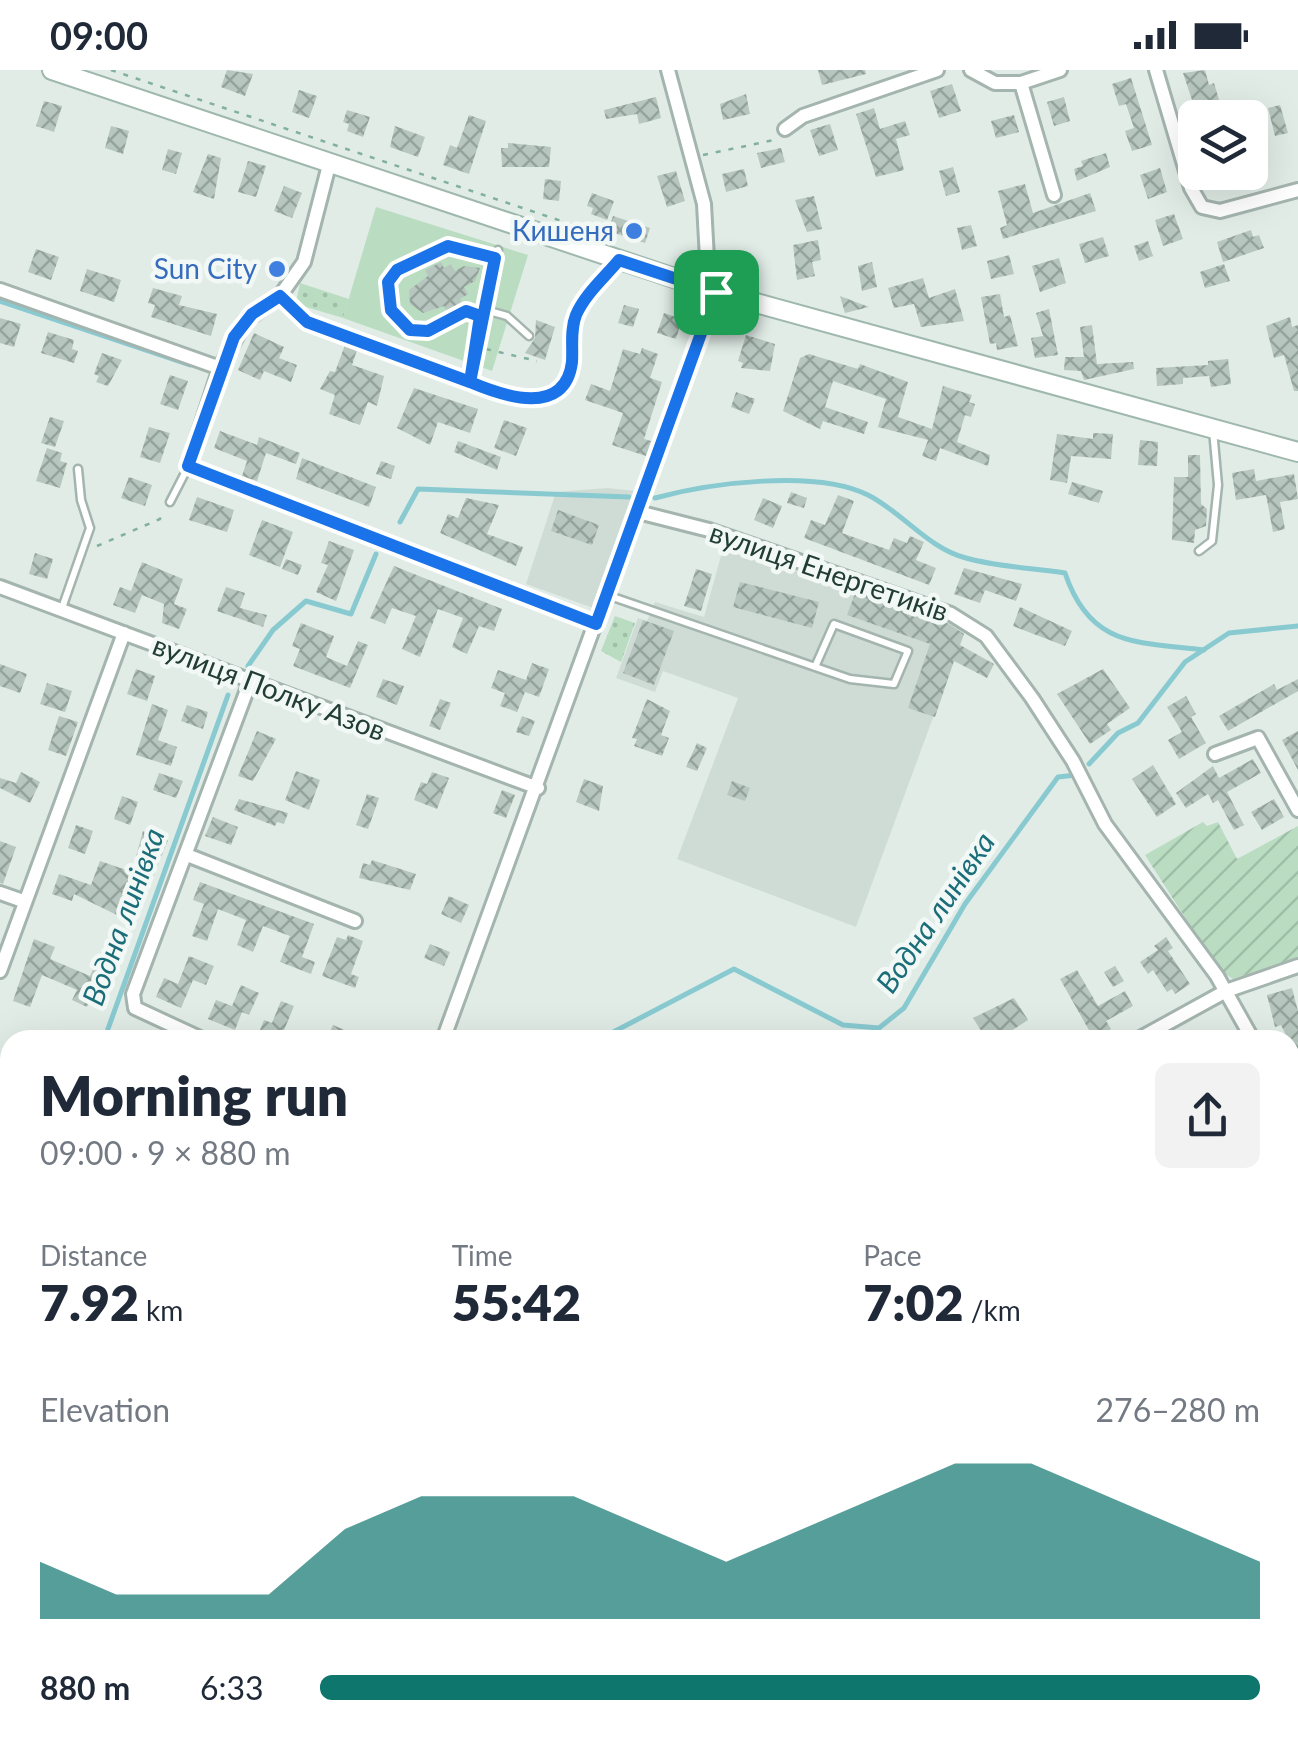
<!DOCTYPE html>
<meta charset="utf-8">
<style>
:root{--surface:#fff;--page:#f2f2f3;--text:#1f2937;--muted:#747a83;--accent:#0f766e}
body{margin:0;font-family:Lato,sans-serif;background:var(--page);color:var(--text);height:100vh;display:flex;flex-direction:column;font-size:38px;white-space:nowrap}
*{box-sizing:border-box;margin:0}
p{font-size:32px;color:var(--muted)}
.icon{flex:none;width:55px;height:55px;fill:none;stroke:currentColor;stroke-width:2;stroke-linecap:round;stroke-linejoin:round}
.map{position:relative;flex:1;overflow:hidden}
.sheet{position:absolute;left:0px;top:960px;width:1300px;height:715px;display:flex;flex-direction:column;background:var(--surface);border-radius:30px 30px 0 0;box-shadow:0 10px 40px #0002}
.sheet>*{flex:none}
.buttons{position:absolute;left:1178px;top:30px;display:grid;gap:20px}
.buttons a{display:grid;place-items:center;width:90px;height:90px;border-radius:15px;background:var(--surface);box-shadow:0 10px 40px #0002;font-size:50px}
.pin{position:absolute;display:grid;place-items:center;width:85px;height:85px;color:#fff;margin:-42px;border-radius:20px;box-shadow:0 5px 15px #0006}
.round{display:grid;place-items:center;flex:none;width:105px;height:105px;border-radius:15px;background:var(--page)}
.headline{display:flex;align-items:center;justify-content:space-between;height:170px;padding:0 40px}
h1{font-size:55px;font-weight:800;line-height:75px}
.metrics{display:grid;grid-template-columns:repeat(3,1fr);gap:15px;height:170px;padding:10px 40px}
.metrics div{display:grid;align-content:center}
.metrics b{font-size:50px;font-weight:800}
.metrics small{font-size:28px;font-weight:400}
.metrics p{font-size:28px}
.chart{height:280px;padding:20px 40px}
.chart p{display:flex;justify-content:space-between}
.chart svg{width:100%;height:180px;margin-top:10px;fill:var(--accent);opacity:.7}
ul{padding:0 40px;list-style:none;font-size:32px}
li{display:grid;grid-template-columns:160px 120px 1fr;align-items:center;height:75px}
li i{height:25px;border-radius:12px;background:var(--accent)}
.status{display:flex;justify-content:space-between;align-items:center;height:70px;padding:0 50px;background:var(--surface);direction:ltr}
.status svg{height:28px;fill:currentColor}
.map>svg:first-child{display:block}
.built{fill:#cfdcd5}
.grass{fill:url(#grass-dots)}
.garden{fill:url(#garden-furrows)}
.pitch{fill:#baddc2}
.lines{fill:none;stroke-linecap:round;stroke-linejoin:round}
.stream{stroke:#89cad1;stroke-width:5}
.building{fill:url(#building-cross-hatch)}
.lane-casing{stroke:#a4b4ae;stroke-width:11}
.street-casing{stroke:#a4b4ae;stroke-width:18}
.secondary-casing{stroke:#9fb8ae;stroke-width:22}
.path{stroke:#81b09f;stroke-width:2.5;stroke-dasharray:5 8;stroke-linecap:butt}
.lane{stroke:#fff;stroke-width:6}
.street{stroke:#fff;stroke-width:12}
.secondary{stroke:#fff;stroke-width:18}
.route-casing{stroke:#fff;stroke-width:20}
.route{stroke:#1a73e8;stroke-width:12}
.shop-dot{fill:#3f7fe0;stroke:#f2f8f5;stroke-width:4}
.labels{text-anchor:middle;stroke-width:9;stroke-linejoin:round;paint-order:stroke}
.shop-label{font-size:28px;fill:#366cbe;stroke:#f2f8f5;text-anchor:end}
.street-label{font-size:28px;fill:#213d34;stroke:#f2f8f5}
.water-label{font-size:30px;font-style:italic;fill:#1b6e79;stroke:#f2f8f5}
</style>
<div class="status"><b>09:00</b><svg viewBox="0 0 49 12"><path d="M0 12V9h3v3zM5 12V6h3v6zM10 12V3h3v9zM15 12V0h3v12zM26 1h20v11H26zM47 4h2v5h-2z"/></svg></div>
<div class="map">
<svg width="1298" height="1675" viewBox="0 0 1298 1675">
<defs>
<pattern id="grass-dots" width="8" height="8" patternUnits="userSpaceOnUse" patternTransform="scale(2.5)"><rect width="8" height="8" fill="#baddc2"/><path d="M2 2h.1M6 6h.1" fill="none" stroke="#a0bfa7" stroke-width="1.8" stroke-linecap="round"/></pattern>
<pattern id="garden-furrows" width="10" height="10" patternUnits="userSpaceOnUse" patternTransform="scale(2.5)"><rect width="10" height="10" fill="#baddc2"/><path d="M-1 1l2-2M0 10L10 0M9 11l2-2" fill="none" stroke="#a0bfa7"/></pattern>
<pattern id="building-cross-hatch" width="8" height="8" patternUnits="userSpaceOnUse" patternTransform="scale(2.5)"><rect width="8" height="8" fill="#b7c7bf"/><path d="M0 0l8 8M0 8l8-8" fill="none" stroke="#94a39c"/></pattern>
</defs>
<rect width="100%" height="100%" fill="#e1ece7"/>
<path class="built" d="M607,418L636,421L593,538L526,514L556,422Z
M724,475L966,558L856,857L677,789L738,628L663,601L655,622L616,608L638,548L647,551L655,532L704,547Z"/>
<path class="grass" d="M300,213L349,229L343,248L303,236L297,228Z
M615,546L635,553L621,592L601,581Z"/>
<path class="garden" d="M1203,752L1207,756L1218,752L1237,789L1298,756V887L1233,909L1218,899L1145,785Z"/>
<path class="pitch" d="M376,137L528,185L492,301L343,248Z"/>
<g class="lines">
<path class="stream" d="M0,231L190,295
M234,421L497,523
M655,428C710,413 816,399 868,425C902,442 929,479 966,488C997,497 1033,498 1065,503C1090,577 1136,572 1204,580
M400,452L418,419L629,427
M248,596L273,560L306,531L351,544L376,484
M1089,694L1118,663L1138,653L1185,592L1229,563L1298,556
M104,970L228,625
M598,970L734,899L843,955L879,958L904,938L965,834L1058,707L1076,705
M0,1056L10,1060
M0,1194L4,1196L10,1180"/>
</g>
<path class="building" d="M227,0L253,4L245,26L221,17Z
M818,0H865L866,4L822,15Z
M1205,0L1209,15L1214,13L1222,40L1243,34L1248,48H1198L1183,3Z
M1131,8L1152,75L1132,81L1125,61L1134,58L1126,34L1119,36L1112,14Z
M952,14L961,41L939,48L930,21Z
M299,20L317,26L309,48L292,42Z
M746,24L750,44L723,50L720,34Z
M656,27L661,48L639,54L637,44L606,49L604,40Z
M1064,27L1070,51L1054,56L1047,32Z
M44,31L62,36L54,62L36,56Z
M1280,35L1288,63L1275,66L1268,38Z
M874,38L880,59L905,51L910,65L896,69L904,100L876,107L856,44Z
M347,40L370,47L363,67L347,61L349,54L343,52Z
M469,45L486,51L469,104L443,95L450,75L457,78Z
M1014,45L1019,62L996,68L991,51Z
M830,54L838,80L819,86L810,60Z
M111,56L129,61L123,84L105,78Z
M395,56L425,67L418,87L390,77Z
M508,73L551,77L549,97H502L501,78H508Z
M781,78L785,92L761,98L757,83Z
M168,79L182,83L176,104L162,100Z
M1106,83L1110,97L1077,111L1074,99L1083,96L1081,91Z
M208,84L221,88L214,129L193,122Z
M248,91L266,96L256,127L238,122Z
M953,97L960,122L946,126L939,101Z
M1160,98L1167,122L1148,129L1140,105Z
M744,99L748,116L726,122L722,104Z
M676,101L685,131L667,137L657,106Z
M545,109L561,111L559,131L543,129Z
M1025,114L1033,143L1090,123L1096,141L1003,169L1000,158L1007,155L998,121Z
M284,116L302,123L292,148L274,141Z
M592,123L614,131L607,150L591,144L593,138L587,136Z
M814,126L822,159L807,162L795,130Z
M1174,144L1183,169L1163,176L1155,150Z
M613,146L650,158L645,173L608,161Z
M971,155L977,176L962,180L957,158Z
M1251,160L1253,167L1259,165L1264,178L1223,192L1217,172Z
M1103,167L1109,186L1085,193L1079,174Z
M818,170L821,190L812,192L815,206L797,210L793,175Z
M1148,171L1153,186L1139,191L1134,176Z
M36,179L59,187L51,210L28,202Z
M1009,185L1014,204L991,209L987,191Z
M1059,188L1066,213L1040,222L1032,196Z
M441,192L444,198L451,194L455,201L464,196L480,198L475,211L464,217L468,224L460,229L462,233L447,241L444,236L423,243L410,234L409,220L428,206L425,200Z
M872,192L877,217L862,221L858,196Z
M1224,194L1230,211L1205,218L1200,202Z
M87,199L121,210L114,232L80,221Z
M923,208L929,228L955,219L964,251L921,257L914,234L894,238L888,218Z
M153,218L182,226L179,235L217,244L211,266L151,247L155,235L148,233Z
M1000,224L1004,247L1010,245L1018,276L997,280L996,273L990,274L981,227Z
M840,226L869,237L845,243Z
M624,235L639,239L633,257L618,253Z
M1049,239L1058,285L1035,288L1031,268L1043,266L1036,243Z
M664,243L682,249L676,269L657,263Z
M1290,247L1292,257L1298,255V321H1294L1284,285L1274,288L1266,256Z
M0,248L21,254L14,277L0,273Z
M536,250L555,257L545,290L525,283L535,268Z
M1092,255L1097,294L1133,292L1134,299L1084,310L1081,301L1064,300L1065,287H1084L1080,257Z
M48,262L74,270L72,279L78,281L74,293L41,283Z
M254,263L284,277L279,288L297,295L291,312L264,301L260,310L238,300Z
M746,265L775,274L770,301L741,298L743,293L738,291Z
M345,275L357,280L352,295L384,306L377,336L368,332L360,355L329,344L335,325L320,319L330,301L335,302Z
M642,278L658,284L650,308L662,312L644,369L651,371L646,386L612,375L623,343L585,330L591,314L610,321L623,279L640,284Z
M102,283L122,290L108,316L96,312L99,306L94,304Z
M809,284L858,299L860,294L908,312L898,347L932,359L943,316L972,325L969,332L975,334L971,347L965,345L957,372L990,385L988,396L940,378L936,391L922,386L928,370L878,357L886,329L833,311L825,337L868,352L864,364L823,351L820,359L783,341L800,288Z
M1228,289L1231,314L1211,317L1209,306L1183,308V314L1157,316L1156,298L1208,295V291Z
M170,305L188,311L178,340L160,334Z
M414,318L478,339L470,363L438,352L430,375L397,358Z
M736,322L755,329L749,344L731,337Z
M50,347L64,351L55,377L41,373Z
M504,350L527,358L516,386L494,378Z
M149,357L170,363L160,393L140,387Z
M220,361L257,375L259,367L300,383L296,394L266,383L257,411L242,406L247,391L214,378Z
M1093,363L1113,364L1111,389L1071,386L1067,413L1050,410L1057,364L1093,369Z
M1140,370L1158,372L1157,396L1138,395Z
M458,371L501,387L497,400L454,382Z
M47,378L62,383L60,391L67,393L60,418L36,411Z
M1188,385H1200L1201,434L1207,439L1206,456L1195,460L1194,473L1172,470L1174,407H1188Z
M302,388L376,417L369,437L296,409Z
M381,391L395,396L391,409L376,404Z
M1254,399L1256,411L1294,404L1298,429L1280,432L1285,459L1273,462L1266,425L1236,430L1232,403Z
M129,407L152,415L145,436L121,428Z
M1072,412L1103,421L1099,433L1068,424Z
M791,422L807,428L804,438L787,433Z
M838,425L854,431L842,463L889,480L894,468L907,473L910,466L924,472L916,490L936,498L929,515L804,468L811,450L825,455Z
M197,427L234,440L227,462L189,450Z
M466,428L499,435L487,464L523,477L516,496L440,463L448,444L458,448Z
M763,428L782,436L773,458L754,450Z
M558,440L599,455L592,475L551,461Z
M262,450L293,462L280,497L249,485Z
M329,471L354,480L336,531L316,522L328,495L321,493Z
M35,483L53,489L47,509L29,504Z
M286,489L302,495L298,505L282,499Z
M142,492L183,509L174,534L187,539L179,559L162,553L164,534L142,525L135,543L113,535L120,517L131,521Z
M394,496L502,539L494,561L479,556L467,584L452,577L463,548L438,539L420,587L402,579L416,546L392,538L385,554L370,548Z
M964,498L1022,514L1016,531L985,520L980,533L954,524Z
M696,499L712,504L701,541L684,536Z
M740,512L819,532L812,558L733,537Z
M226,517L245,523L240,538L267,545L263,557L217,541Z
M856,521L947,553L964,564L960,575L994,594L987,608L954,591L935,647L908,638L930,574L847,545Z
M1020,537L1072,561L1065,576L1013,556Z
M643,550L674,561L654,615L623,603Z
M301,553L334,566L326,587L347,596L358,571L368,575L350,618L293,596L300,579L292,576Z
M532,593L549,599L539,627L525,622L517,642L500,636L505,623L491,618L498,600L526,610Z
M0,594L27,604L20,623L0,616Z
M136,599L155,606L147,631L127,624Z
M1103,599L1130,638L1107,654L1111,660L1090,674L1057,624Z
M383,609L404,616L397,635L376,627Z
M1298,609V621L1228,661L1219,646L1274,614L1277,620Z
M47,613L72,621L65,642L40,634Z
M1186,626L1196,644L1191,647L1206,673L1179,689L1168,670L1182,662L1167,637Z
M440,629L451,633L440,660L429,656Z
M647,629L670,641L661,665L669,668L662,686L634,676L637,669L632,668Z
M152,634L168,640L158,670L177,677L171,696L136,685Z
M187,635L208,642L203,659L181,651Z
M59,646L78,652L66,686L48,680Z
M522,646L535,651L529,666L516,662Z
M257,661L276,669L253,711L238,706Z
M1298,661V700L1282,670Z
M697,673L707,678L697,701L686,697Z
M1253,689L1261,703L1227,722L1244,755L1234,760L1218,730L1213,733L1208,724L1186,738L1176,723L1213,696L1219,708Z
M1153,695L1176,734L1157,747L1132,709Z
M296,701L320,710L309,740L285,730Z
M21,702L40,712L30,733L0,718V708L16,713Z
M432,702L449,708L437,739L414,730L421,712L427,714Z
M159,703L183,711L176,728L153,720Z
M584,709L603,716L599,741L576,732Z
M732,711L750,718L745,731L727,725Z
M502,720L515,725L506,748L493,743Z
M367,724L379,728L368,759L356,755Z
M122,726L138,732L130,755L114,749Z
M239,729L288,743L284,754L277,752L275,756L234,740Z
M1274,729L1284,747L1262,760L1251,742Z
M213,747L238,757L231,775L205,766Z
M76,755L93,761L85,784L68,778Z
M143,761L168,770L145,827L135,823L125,849L74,824L72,831L52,824L59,804L91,815L100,791L132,802Z
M0,771L16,777L3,814L0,813Z
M372,790L416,804L410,820L359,808L363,793L370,795Z
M200,812L314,854L302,887L315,892L311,904L280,892L290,866L263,856L253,882L237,875L246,850L218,839L207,871L192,866L204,834L193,830Z
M449,826L469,835L461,853L441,844Z
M348,865L363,871L351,904L359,907L355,918L322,906L337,867L346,870Z
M1166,867L1173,878L1168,881L1190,914L1175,924L1172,919L1167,922L1153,900L1148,904L1140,892L1158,880L1154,876Z
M34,869L55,877L50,889L90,906L101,882L121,891L109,916L99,912L87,937L72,930L77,920L42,905L30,937L13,931Z
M430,874L450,882L444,896L424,888Z
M189,886L214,896L206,915L193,910L181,938L156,927L164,908L178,914Z
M1115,896L1124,911L1113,917L1104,902Z
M1077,900L1098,936L1125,921L1133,936L1106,951L1111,959L1094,969L1060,909Z
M241,915L259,923L249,945L242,942L235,960L208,949L216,930L232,936Z
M1292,918L1298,941V989L1281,955L1275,957L1267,925Z
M1014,928L1028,950L997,970H987L973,948Z
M281,931L294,936L280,970H256L264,950L272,953Z
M333,955L347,961L343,970H326Z"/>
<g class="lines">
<defs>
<path id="lane" d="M281,227L307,252L501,326L542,327L563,315L571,293L577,242L619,190
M482,239L507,246L529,266
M470,312L480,245L498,180
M170,432L188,397
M1199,481L1212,471L1218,415L1213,360
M607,525L850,609L894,614L908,581L834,554L815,597
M62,538L90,458L81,430L78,399"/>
<path id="street" d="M971,0L995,13H1021L1054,125
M1156,0L1191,118L1202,137L1220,141L1298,120
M1021,13L1060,0
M785,59L803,46L937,0
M0,220L220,298L188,396L596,554
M220,298L245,251L280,226L304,192L329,95
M638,442L709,460L951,544L986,566L1032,628L1073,691L1105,754L1217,906L1253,970
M0,517L538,718
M1215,684L1258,668L1298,740
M187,785L355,851
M0,823L23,831
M0,901L124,563
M204,970L135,938L133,924L250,612
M443,970L716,222L708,207L704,134L668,0
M1137,970L1226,921L1298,896
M1290,1021L1298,1032
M0,1041L10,1045
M0,1204L10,1208
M0,1233L10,1222
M1290,1306L1298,1301
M0,1417L10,1413
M0,1611L10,1607
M212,1665L216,1675
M376,1665L379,1675
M607,1675L625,1665"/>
<path id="secondary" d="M52,0L716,222L1298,382"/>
</defs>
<use href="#lane" class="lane-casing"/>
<use href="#street" class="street-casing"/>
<use href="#secondary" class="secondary-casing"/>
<path class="path" d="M111,0L612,168
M703,85L774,70
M470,242L429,261L410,260L391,240L388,211L397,200L448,176L484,184
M486,279L537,291
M97,476L160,449L164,442"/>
<use href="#lane" class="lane"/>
<use href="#street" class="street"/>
<use href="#secondary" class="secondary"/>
</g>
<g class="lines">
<defs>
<path id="route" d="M716,222L619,190C605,207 585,224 576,245C570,260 573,276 572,292C565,348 503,326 470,312L495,188L448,176L397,200L388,212L391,240L410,260L428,261L466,241L480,246L470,312L307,252L280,226L252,244L234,267L188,396L596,554L716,222"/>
</defs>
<use href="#route" class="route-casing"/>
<use href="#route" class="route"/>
</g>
<g class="shop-dot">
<circle cx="634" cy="161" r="10"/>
<circle cx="277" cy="199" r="10"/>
</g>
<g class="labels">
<g class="shop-label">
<text x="614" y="171">Кишеня</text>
<text x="257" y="209">Sun City</text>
</g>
<g class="street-label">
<text transform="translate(829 502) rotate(19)" y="10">вулиця Енергетиків</text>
<text transform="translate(269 618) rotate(21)" y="10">вулиця Полку Азов</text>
</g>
<g class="water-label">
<text transform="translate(936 843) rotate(-56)" y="10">Водна линівка</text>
<text transform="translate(124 847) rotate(-70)" y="10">Водна линівка</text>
</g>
</g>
</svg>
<div class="buttons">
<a><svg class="icon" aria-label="layers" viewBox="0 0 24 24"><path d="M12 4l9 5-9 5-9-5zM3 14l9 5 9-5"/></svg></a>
</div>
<div class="pin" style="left:716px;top:222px;background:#1e9e55"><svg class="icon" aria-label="arrive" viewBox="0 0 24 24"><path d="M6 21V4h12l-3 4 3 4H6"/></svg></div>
<section class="sheet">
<div class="headline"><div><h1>Morning run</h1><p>09:00 · 9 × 880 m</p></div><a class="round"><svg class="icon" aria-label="share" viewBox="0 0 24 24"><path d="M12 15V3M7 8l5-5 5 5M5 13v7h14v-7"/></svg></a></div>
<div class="metrics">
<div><p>Distance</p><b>7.92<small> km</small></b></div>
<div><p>Time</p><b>55:42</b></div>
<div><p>Pace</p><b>7:02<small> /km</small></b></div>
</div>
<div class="chart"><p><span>Elevation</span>276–280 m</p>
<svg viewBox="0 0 160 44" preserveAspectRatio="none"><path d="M0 44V30L10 38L20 38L30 38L40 22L50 14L60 14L70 14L80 22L90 30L100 22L110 14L120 6L130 6L140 14L150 22L160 30V44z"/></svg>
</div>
<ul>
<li><b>880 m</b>6:33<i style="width:100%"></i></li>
</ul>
</section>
</div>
